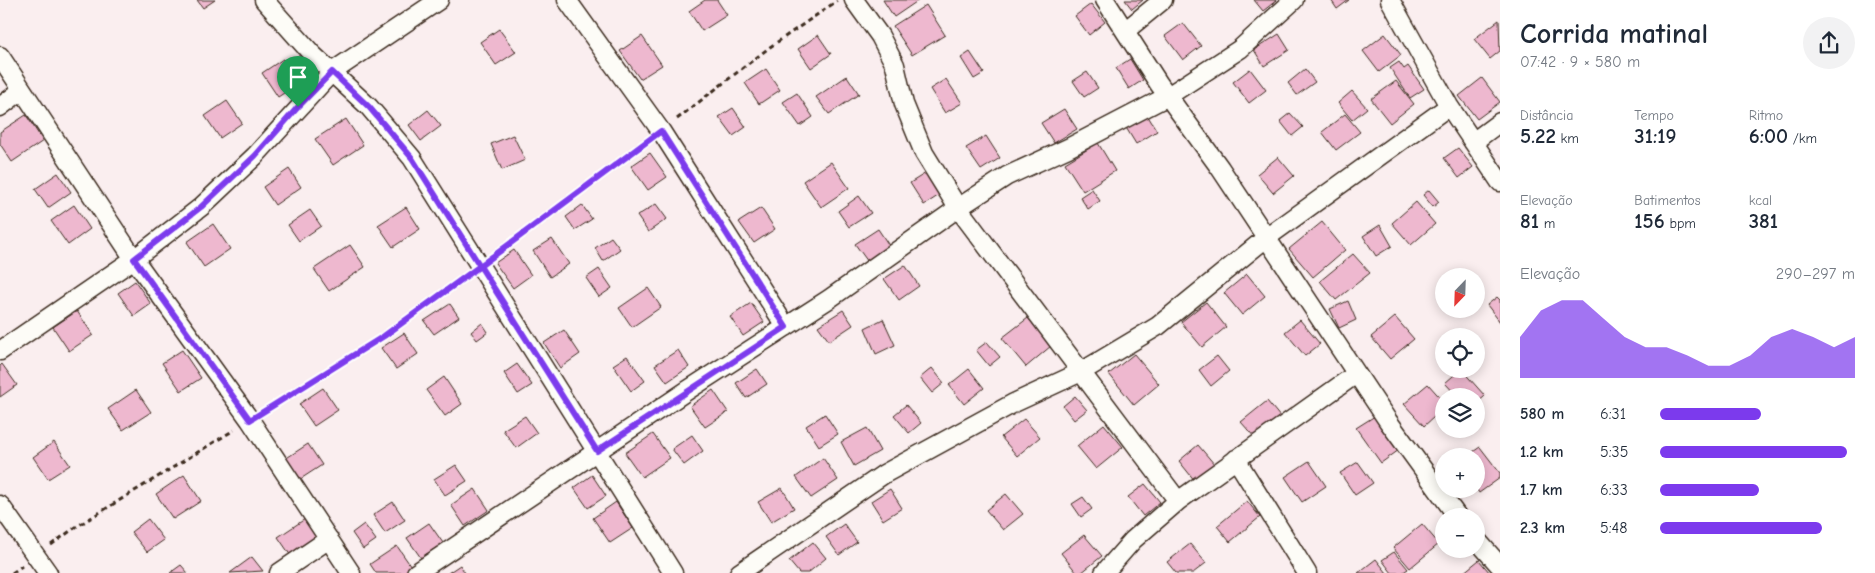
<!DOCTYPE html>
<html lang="pt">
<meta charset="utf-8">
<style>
:root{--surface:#fff;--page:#f2f2f3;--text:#1f2937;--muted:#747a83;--accent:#7c3aed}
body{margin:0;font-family:"Comic Neue",sans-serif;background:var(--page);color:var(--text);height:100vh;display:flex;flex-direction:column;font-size:19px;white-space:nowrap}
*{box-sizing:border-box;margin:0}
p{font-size:16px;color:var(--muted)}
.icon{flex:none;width:28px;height:28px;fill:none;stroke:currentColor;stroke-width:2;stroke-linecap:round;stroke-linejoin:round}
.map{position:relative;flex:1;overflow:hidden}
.drawer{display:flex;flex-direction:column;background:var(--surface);width:375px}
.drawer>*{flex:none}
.needle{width:32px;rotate:203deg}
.tools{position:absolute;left:1435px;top:268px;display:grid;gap:10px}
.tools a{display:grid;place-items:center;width:50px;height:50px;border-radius:50%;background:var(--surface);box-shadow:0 2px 12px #0003;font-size:25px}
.pin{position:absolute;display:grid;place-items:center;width:42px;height:42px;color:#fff;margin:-51px -21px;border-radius:50% 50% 50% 0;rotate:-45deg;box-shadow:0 0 5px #0007}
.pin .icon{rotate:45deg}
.round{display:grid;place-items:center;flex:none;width:52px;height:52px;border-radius:26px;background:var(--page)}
.headline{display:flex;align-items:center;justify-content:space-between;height:85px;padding:0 20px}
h1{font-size:28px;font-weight:700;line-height:38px}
.stats{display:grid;grid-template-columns:repeat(3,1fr);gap:8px;height:85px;padding:5px 20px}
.stats div{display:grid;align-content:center}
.stats b{font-size:21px;font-weight:700}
.stats small{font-size:14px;font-weight:400}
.stats p{font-size:14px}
.chart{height:140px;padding:10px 20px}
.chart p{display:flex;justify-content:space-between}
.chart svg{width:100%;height:90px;margin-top:5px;fill:var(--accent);opacity:.7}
ul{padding:0 20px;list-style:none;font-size:16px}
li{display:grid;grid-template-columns:80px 60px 1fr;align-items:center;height:38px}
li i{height:12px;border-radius:6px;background:var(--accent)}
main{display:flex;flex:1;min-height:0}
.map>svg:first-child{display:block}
.building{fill:#eeb8cf;stroke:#3b2a1e}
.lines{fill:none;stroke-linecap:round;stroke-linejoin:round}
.street-casing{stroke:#3b2a1e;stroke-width:21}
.path{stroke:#3b2a1e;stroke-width:3;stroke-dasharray:5 4;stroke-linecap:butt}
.street{stroke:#fdfcf7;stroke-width:18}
.route-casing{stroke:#fff;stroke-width:10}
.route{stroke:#7c3aed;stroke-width:6}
</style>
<main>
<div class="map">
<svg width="1500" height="573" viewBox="0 0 1500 573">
<rect width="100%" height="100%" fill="#faeeef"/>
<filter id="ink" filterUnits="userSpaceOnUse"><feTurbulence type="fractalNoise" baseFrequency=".02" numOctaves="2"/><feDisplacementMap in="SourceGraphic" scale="10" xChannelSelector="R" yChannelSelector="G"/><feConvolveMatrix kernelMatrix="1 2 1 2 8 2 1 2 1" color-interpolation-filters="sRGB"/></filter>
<g filter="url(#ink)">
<path class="building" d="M197,0H215L203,8Z
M705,0H717L727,15L702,31L689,11Z
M883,0H919L894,17Z
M1125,0H1143L1132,9Z
M1254,0H1277L1263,11Z
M1331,0H1349L1337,9Z
M1091,4L1105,22L1089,35L1075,16Z
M926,5L945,35L912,55L893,26Z
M1499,20L1500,51L1490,59L1474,39Z
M1183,23L1201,46L1183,60L1165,36Z
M499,29L516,52L496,65L480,42Z
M1279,34L1289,50L1264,66L1254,50Z
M1385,34L1401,55L1379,72L1363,51Z
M818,35L831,54L811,68L798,49Z
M642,36L662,65L640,79L620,51Z
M970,52L984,73L974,79L961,58Z
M283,59L299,83L278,97L262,73Z
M1130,59L1143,80L1129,89L1116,68Z
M1399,62L1404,69L1408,66L1424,89L1410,98L1390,68Z
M766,69L780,90L759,104L745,83Z
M1250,69L1266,90L1249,103L1233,82Z
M1305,69L1315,82L1297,95L1288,83Z
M1087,72L1098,88L1084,97L1073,81Z
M847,76L859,94L829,114L816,97Z
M1482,78L1500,102L1477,119L1459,96Z
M946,79L962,103L945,113L930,89Z
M1396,81L1414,104L1390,123L1371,99Z
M1352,91L1367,108L1352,120L1338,103Z
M797,93L813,117L800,126L783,102Z
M227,101L242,123L220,138L205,116Z
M733,108L746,127L733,136L719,117Z
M1064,109L1077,129L1054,143L1041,123Z
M428,110L441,126L421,141L409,125Z
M1146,113L1157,131L1136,144L1125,126Z
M1290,113L1303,127L1292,136L1280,121Z
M1345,114L1360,132L1336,150L1322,132Z
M26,115L43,141L12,162L0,144V132Z
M346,119L363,145L333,165L315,139Z
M513,135L525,160L502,170L491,144Z
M986,136L1000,158L981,170L966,148Z
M1098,143L1115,171L1083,191L1065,163Z
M1458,148L1473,167L1459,178L1444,158Z
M650,153L667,177L648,190L631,166Z
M1278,157L1294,176L1273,193L1257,174Z
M831,162L849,188L821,207L803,181Z
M289,169L301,187L275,205L263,187Z
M58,173L71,192L48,208L35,189Z
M926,173L941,194L924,205L910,183Z
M1092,189L1100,201L1088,209L1080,197Z
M1429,190L1439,202L1433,207L1423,195Z
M859,196L871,213L849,227L838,211Z
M1416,202L1435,224L1411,245L1392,223Z
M656,204L667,219L648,232L637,216Z
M74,205L90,229L68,245L51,221Z
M582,205L592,219L575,230L566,217Z
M406,207L420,229L393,247L378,225Z
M761,208L775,229L754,243L739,222Z
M310,210L321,226L299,241L288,225Z
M1322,222L1345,250L1313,277L1289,249Z
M213,224L230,249L204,267L187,242Z
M1380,225L1392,246L1376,256L1363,236Z
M878,229L890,247L868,262L855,244Z
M611,237L620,249L603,261L595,248Z
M552,239L569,264L550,277L533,251Z
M350,245L365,267L329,291L314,269Z
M514,250L531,275L513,288L495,263Z
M1353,254L1370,273L1336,300L1320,281Z
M905,265L919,286L899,300L884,279Z
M599,269L612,288L599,297L586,278Z
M1247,274L1265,296L1242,315L1224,293Z
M135,281L151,304L134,316L118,293Z
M648,288L661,307L632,327L619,308Z
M1497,297L1500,300V322L1487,305Z
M1348,301L1356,320L1339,328L1330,309Z
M1206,302L1226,327L1202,347L1181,322Z
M751,303L764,322L743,336L730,317Z
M450,304L459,317L434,334L424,321Z
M843,310L853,325L829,341L818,326Z
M77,311L93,335L69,351L53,327Z
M1395,317L1414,339L1390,359L1371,337Z
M1028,318L1051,346L1026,367L1002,338Z
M883,319L895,345L876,354L865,328Z
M1300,320L1320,344L1305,356L1285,332Z
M482,323L488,332L477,340L471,332Z
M564,330L580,354L560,368L544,343Z
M404,333L418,354L396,369L381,348Z
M987,342L1000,357L989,366L976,350Z
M182,350L201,378L181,391L162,363Z
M678,350L689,367L667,382L655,365Z
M1134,354L1159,384L1134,405L1109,374Z
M627,356L645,381L631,391L613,365Z
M1217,356L1229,371L1211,386L1199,370Z
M2,364L17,385L0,397V366Z
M517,364L532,385L518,394L504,373Z
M932,368L944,383L932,393L920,378Z
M757,369L767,384L746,398L736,383Z
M969,369L984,388L964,404L949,385Z
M1461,369L1485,396L1476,404V396H1457L1445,383Z
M444,377L462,404L445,416L426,390Z
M1428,384L1444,402V408L1424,426L1404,404Z
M323,388L338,410L314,426L299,404Z
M136,390L151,412L123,430L108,409Z
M713,390L728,412L705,427L690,406Z
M1075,396L1087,410L1074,420L1063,406Z
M1267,401L1281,418L1256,439L1241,422Z
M906,405L921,423L909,433L894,415Z
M825,414L838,434L819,446L806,426Z
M525,416L537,433L516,448L503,430Z
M1375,416L1399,450L1381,463L1356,428Z
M1024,419L1040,437L1017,456L1001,437Z
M1104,424L1123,447L1096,469L1077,446Z
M867,428L880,451L854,466L841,442Z
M653,434L670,458L642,477L625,453Z
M692,435L703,451L684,465L672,449Z
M54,442L70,465L48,479L33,457Z
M308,444L322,465L299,480L285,459Z
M1198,445L1215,465L1195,481L1179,461Z
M1480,447L1500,473V478L1479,493L1476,488V456H1467Z
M823,458L838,480L811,498L796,477Z
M1309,461L1326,486L1302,502L1285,477Z
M1358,462L1373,483L1355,495L1340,473Z
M456,465L467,481L445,495L434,479Z
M184,475L201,501L173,519L156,494Z
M592,475L606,496L588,508L574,488Z
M1145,484L1160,502L1143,516L1128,497Z
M782,488L794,508L771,522L758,502Z
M475,489L489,510L465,526L451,505Z
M890,489L902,508L883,520L871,501Z
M1006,494L1023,514L1003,530L986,510Z
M1083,497L1092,509L1081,517L1072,504Z
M1247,501L1260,517L1230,542L1217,526Z
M393,502L405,520L385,533L373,515Z
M616,502L633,528L610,543L593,518Z
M148,519L164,540L147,552L131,532Z
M305,519L318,538L291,556L278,537Z
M429,523L443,543L421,558L407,538Z
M364,524L376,540L363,549L352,533Z
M844,524L857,542L839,555L826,537Z
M1422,524L1439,544L1410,568L1393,548Z
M1084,535L1102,556L1081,573H1077L1061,553Z
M813,542L826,558L808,573H799L789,561Z
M1190,544L1206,563L1193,573H1176L1167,562Z
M397,546L413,569L407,573H376L370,564Z
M1394,552L1408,569L1402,573H1392L1382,560Z
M252,557L263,571L230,573Z
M1376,559L1387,573H1358Z
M1479,560L1490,573H1463Z
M181,565L188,573H170Z
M460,565L465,573H448Z"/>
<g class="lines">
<defs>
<path id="street" d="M264,0L312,54L369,107L412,158L673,573
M567,0L661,131L786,327
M854,0L880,36L895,65L904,104L924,153L958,208L1178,501
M1105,0L1159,84L1220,168L1388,421L1457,516
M1390,0L1449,106L1500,182
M1125,31L1163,0
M0,56L134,259L250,420L351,573
M0,107L22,90
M1473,142L1500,122
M0,351L134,259L201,207L255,156L332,72L439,0
M1236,459L1307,573
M0,505L48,573
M1476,539L1500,566
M279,573L329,539
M416,573L688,390L829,299L958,208L1007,176L1068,148L1168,96L1240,49L1294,0
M739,573L884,474L1014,403L1081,372L1158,326L1266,238L1449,106
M1104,573L1133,540L1178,501L1356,374"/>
</defs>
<use href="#street" class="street-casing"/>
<path class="path" d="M677,119L770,47L837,1
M495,256L646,143
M267,409L384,336L465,277
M51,545L76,527L234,430
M12,573L22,566"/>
<use href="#street" class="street"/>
</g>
</g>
<g class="lines" filter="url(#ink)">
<defs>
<path id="route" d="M298,107L255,156L201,207L134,259L250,420L384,336L480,266L597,451L786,327L661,131L480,266L412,158L369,107L332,72L298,107"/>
</defs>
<use href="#route" class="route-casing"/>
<use href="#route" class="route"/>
</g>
</svg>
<div class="tools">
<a><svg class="needle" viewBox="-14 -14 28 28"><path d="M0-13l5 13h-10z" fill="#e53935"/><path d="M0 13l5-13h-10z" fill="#747a83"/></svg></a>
<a><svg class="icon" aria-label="locate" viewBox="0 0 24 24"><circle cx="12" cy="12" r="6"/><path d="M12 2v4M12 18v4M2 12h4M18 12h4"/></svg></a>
<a><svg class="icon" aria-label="layers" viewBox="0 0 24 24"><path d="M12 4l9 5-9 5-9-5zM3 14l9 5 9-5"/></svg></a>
<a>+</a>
<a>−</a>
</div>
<div class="pin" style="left:298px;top:107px;background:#1e9e55"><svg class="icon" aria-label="arrive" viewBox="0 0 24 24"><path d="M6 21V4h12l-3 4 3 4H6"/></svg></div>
</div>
<section class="drawer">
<div class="headline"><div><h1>Corrida matinal</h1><p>07:42 · 9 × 580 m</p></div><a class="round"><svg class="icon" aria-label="share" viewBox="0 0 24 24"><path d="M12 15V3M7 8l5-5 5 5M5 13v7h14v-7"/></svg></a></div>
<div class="stats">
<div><p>Distância</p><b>5.22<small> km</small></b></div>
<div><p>Tempo</p><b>31:19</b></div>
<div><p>Ritmo</p><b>6:00<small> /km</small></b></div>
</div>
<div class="stats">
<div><p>Elevação</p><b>81<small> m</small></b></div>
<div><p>Batimentos</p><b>156<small> bpm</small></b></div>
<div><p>kcal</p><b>381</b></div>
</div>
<div class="chart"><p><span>Elevação</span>290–297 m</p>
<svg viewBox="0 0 160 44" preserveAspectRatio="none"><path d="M0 44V24L10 11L20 6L30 6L40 15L50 24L60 29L70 29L80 33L90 38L100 38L110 33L120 24L130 20L140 24L150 29L160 24V44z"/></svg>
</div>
<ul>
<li><b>580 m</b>6:31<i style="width:52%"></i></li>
<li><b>1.2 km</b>5:35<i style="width:96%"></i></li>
<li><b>1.7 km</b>6:33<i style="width:51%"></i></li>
<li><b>2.3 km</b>5:48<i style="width:83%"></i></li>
</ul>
</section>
</main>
